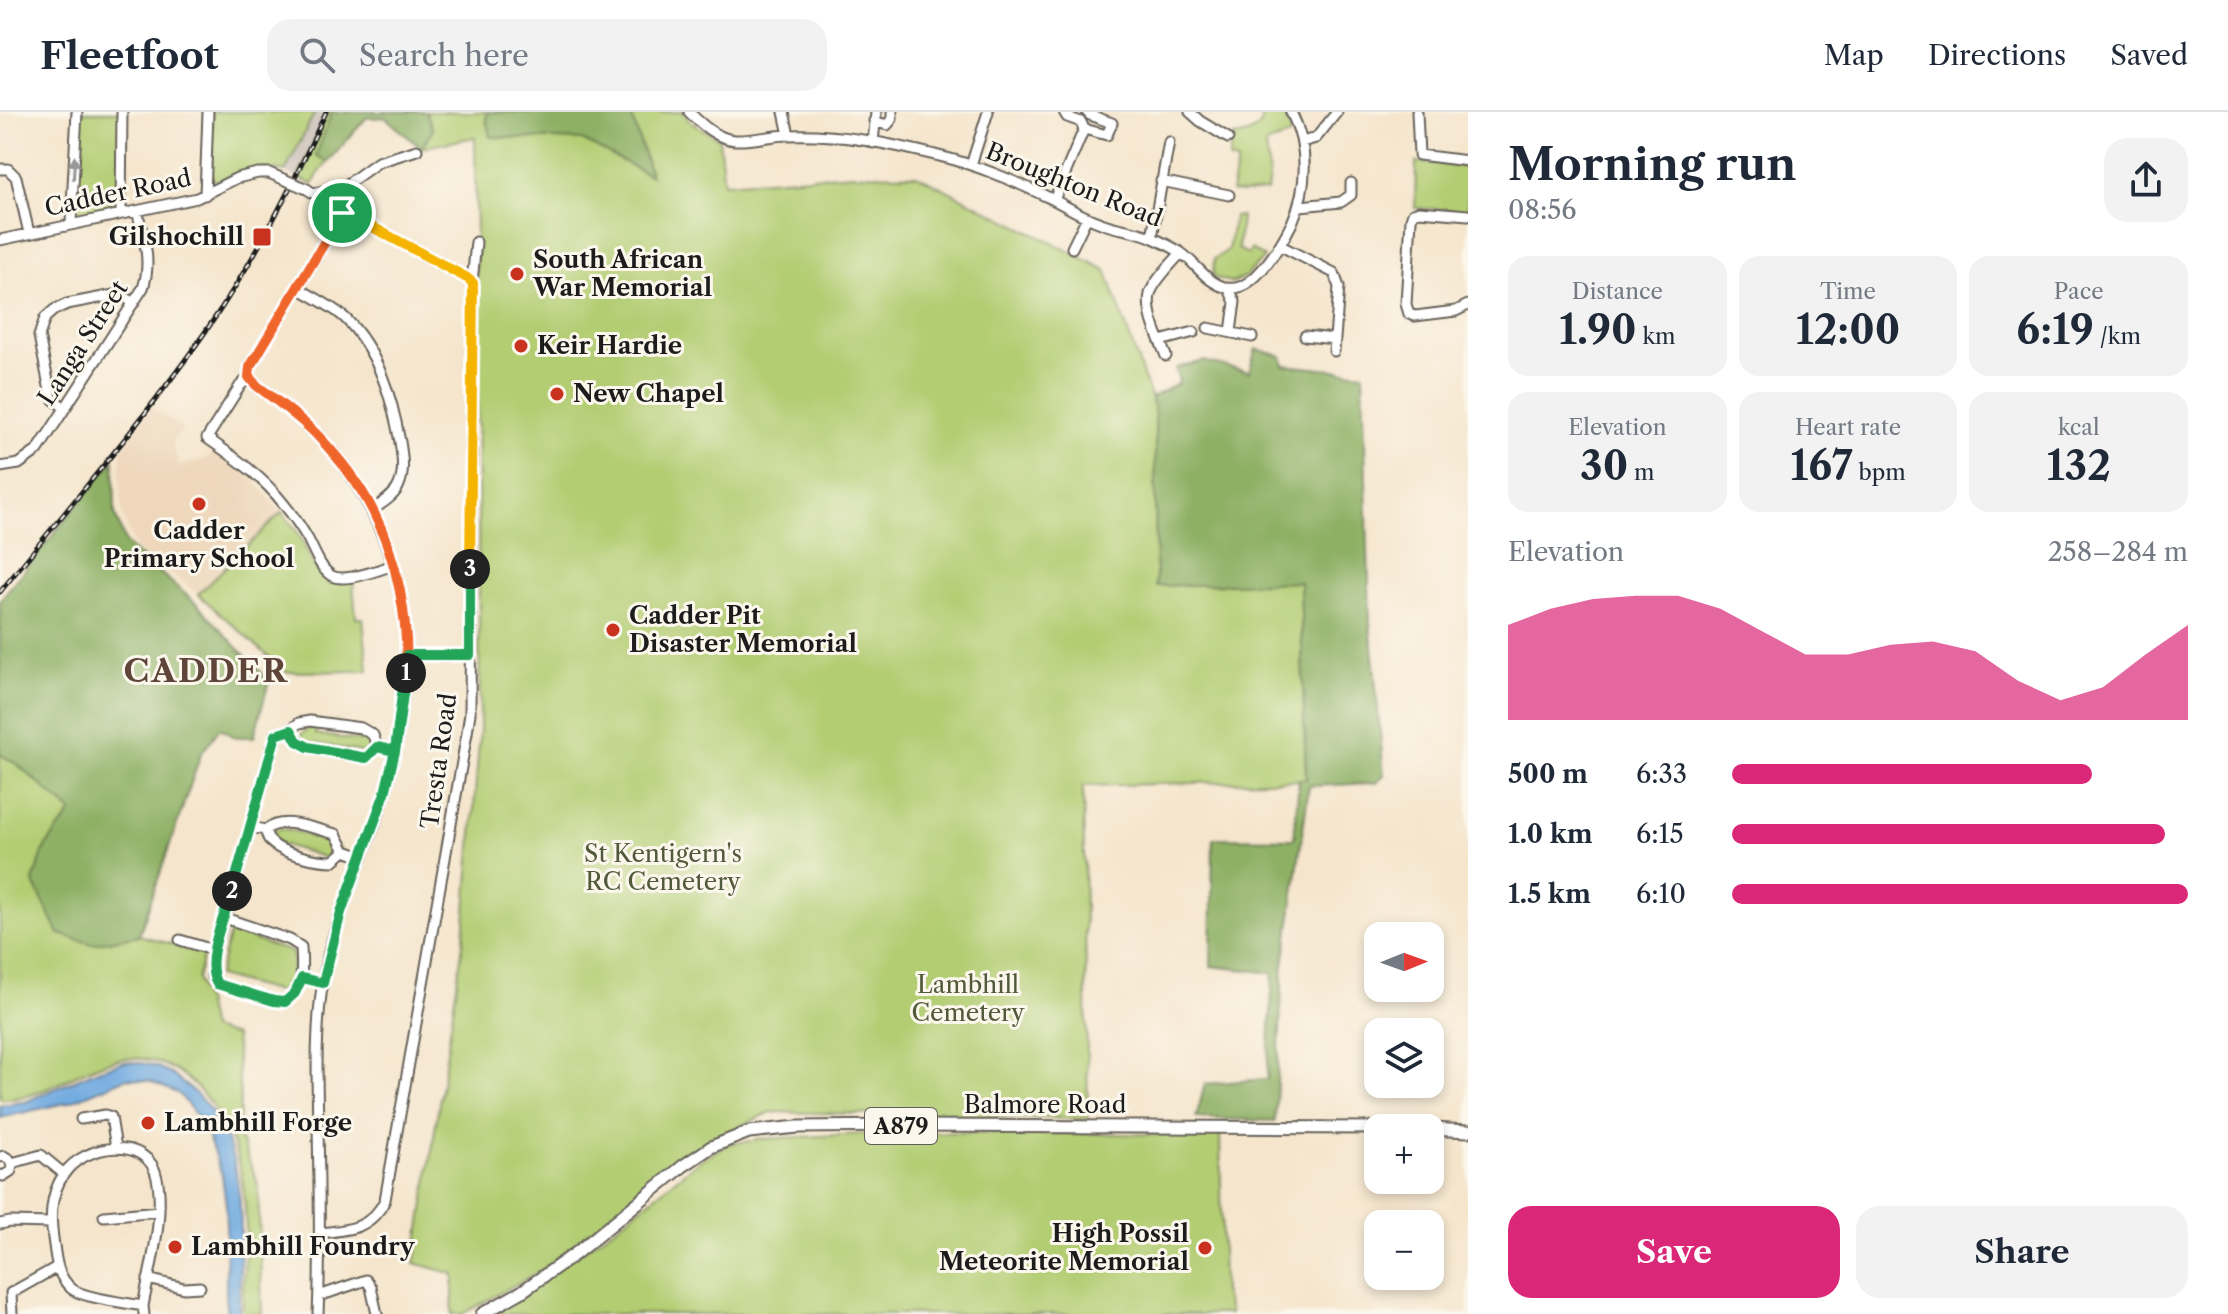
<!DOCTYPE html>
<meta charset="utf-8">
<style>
:root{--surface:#fff;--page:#f2f2f3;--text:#1f2937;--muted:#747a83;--line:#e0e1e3;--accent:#db2777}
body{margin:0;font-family:"Libre Caslon Text",serif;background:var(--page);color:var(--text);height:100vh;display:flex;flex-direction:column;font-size:30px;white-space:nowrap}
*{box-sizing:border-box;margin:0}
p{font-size:26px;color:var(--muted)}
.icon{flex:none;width:44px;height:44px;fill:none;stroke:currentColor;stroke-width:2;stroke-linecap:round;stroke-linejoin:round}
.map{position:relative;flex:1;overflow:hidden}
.side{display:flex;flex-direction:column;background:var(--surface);width:760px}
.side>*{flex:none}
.needle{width:52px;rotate:89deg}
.fabs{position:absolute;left:1364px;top:810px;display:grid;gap:16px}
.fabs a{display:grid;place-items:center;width:80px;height:80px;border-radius:16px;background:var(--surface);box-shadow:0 4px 12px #0003;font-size:40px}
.pin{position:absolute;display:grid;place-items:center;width:68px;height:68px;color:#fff;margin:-34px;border:4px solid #fff;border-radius:50%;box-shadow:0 2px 8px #0007}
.km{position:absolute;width:40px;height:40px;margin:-20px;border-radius:50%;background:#222;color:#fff;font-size:22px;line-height:40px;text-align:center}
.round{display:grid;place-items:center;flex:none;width:84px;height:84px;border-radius:24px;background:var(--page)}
.headline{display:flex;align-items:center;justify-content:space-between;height:136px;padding:0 40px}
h1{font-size:44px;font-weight:800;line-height:60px}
.metrics{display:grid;grid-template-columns:repeat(3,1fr);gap:12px;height:136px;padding:8px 40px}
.metrics div{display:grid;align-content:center;border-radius:20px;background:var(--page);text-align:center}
.metrics b{font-size:40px;font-weight:800}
.metrics small{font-size:22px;font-weight:400}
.metrics p{font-size:22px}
.chart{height:224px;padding:16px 40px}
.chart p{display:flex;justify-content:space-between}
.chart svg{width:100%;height:144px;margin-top:8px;fill:var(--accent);opacity:.7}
.button{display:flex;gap:16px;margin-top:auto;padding:16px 40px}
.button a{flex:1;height:92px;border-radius:24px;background:var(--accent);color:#fff;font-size:32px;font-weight:800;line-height:92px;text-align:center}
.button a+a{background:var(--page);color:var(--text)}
ul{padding:0 40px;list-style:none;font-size:26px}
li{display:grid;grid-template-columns:128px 96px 1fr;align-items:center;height:60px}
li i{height:20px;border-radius:10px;background:var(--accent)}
header{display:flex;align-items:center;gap:48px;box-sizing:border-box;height:112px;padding:0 40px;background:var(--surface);border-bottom:2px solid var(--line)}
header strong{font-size:38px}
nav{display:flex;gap:44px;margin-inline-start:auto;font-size:28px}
.search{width:560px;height:72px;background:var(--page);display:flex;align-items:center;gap:20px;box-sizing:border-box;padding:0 28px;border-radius:24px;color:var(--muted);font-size:30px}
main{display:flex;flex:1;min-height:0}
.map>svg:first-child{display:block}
.built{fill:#eed7bb}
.industrial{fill:#ccc2b9}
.green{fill:#b3cd73;stroke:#687448;stroke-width:2}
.forest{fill:#8eb065;stroke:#556640;stroke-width:2}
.water{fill:#71aae0;stroke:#46637e;stroke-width:2}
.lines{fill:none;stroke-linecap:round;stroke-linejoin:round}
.minor-casing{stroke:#68625a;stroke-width:13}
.major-casing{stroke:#68625a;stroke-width:15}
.minor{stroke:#fff;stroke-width:9}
.major{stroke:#fff;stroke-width:11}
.rail-casing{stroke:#1c1c1c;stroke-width:5}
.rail{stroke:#fbf7ec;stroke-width:2;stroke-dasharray:6;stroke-linecap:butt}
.minor-bridge-casing{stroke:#68625a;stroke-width:13;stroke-linecap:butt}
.minor-bridge{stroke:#fff;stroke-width:9}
.oneway{fill:#999}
.split-1-casing{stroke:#fff;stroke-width:16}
.split-2-casing{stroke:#fff;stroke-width:16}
.split-3-casing{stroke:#fff;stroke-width:16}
.split-4-casing{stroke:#fff;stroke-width:16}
.split-1{stroke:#f0652b;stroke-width:10}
.split-2{stroke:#22a559;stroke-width:10}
.split-3{stroke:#22a559;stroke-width:10}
.split-4{stroke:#f5b400;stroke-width:10}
.poi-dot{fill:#c8321e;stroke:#fbf7ec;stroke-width:3}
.labels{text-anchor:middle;stroke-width:6;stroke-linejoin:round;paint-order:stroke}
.shield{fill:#fbf7ec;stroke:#5f5e5a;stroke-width:2}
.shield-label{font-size:22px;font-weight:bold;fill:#1c1c1c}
.street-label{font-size:24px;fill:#1c1c1c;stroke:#fbf7ec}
.poi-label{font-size:24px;font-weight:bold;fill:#1c1c1c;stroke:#fbf7ec;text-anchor:start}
.park-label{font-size:24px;fill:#515a3a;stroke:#fbf7ec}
.district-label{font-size:32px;font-weight:bold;letter-spacing:2px;fill:#5f4539;stroke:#fbf7ec}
</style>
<header>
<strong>Fleetfoot</strong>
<div class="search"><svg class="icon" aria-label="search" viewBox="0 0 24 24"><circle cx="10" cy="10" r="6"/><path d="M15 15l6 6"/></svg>Search here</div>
<nav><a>Map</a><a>Directions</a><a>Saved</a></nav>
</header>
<main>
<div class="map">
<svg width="1468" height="1202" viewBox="0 0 1468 1202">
<rect width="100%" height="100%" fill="#fbf7ec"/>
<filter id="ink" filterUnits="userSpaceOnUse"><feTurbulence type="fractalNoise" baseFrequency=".0125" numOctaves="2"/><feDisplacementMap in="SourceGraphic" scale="16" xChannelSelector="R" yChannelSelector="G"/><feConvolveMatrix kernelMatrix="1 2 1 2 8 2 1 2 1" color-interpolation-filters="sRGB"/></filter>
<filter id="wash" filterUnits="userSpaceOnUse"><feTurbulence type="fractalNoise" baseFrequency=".006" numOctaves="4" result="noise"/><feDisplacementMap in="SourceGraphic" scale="32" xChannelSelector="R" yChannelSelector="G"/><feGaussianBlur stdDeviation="1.8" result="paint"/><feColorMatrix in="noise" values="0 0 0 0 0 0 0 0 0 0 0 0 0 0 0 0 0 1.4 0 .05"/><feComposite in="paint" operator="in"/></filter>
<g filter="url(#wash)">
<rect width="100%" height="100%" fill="#f5e5cc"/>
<path class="built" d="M151,296L183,316L172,331L180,354L208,346L215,338L241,355L282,400L198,482L136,436L123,404L120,360L121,339Z"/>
<path class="industrial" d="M315,0H328L298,66L285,60Z"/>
<path class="green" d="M78,0H122L120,100L72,110Z
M213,0H315L285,60C254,54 245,58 216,69L211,66Z
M328,0H683L690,9L719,27L724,71L853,62L917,63L1106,158L1151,286L1155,303L1156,473L1300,470L1306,668L1083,674L1088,1007L771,1000L713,1027L665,1058L545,1156L463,1202H452L454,1162L415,1151L464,825L480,618L475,25L421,36L385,5L366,6L318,62L313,73L298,66Z
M1264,0H1283L1292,23L1266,32L1269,65L1267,79L1243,81L1231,80L1237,50L1229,48L1231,29L1234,24C1244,26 1258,18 1262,10L1260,4Z
M1416,50L1468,55V99L1415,96Z
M1241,104L1238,137L1248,142L1251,137L1264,146L1246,164L1233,171L1213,165L1214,147L1228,138L1234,105Z
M282,400C287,407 293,413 298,421C314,448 314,476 353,470L356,506H363L368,559L286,560L198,482Z
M316,615V622L361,629L363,622L370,623L373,634L364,641L304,629L299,624L309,616Z
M0,642L18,653L73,700L46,735L92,832L139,823L204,841L197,867L206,893L211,917L235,924L240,984L239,1023L258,1072L262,1202H243C241,1173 247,1145 246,1117C245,1060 235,1012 193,972C174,954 148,943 121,947C79,954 44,989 0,987Z
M280,716L331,728L340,737L329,747L278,731L273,723L274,718Z
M230,820L292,840C294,857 293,867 282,881L218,864Z
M905,1020L1220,1023L1223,1179L1230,1202H492L619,1113L697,1050L730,1031L753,1029L757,1027Z"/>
<path class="forest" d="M332,0H426L433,18L421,36L385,5L366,6L328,50L316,43Z
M487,0H628L631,2L651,64L582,28L490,25L486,7Z
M1256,237L1282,244L1284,253L1363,261L1370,510L1384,663L1377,671L1309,674L1283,861L1275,1009L1196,1006L1205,972L1267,967L1273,861L1211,854L1213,726L1294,727L1299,667H1306L1300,470L1156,474L1155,303L1151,286L1179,271L1176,256L1204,249L1249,260Z
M114,348L115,402L126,432L197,492L269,569L254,625H235L220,616L201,642L139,823L92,832L59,822L33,769L45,735L72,700L18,653L0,642V488Z"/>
<path class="water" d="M123,950C155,950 165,956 189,976C256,1030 239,1127 239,1202H226V1093L222,1063L203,1012L179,982L150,969L127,966L70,990L0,1006V993L25,990L98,958Z"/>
</g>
<g filter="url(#ink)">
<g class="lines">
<defs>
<path id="minor" d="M689,0C701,12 717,27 735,28C753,29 771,23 789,23C839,21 891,32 939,44C978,53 1016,70 1052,87C1068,95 1083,105 1101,111C1118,118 1137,118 1153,126C1162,130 1172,135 1180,140C1196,151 1207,172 1228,176C1254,181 1282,131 1292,111C1308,75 1309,35 1291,0
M784,0L789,23
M1064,0L1067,5L1081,10L1084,17L1107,23L1112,11L1090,3L1087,0
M1190,0L1200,9L1228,26
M1417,0L1419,43L1468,49
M874,9L887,13L892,7V0
M1302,30L1316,26L1337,0
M873,31L876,0
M971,53L988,0
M0,57H8L16,65L29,121
M1161,69L1229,83
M307,77L342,101L350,103L467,166L473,171L470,601L467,621L385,1088C371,1117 349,1118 320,1121
M314,81L342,76L378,50L417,38
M205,83L208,0
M1054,88L1084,17
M1300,94L1341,90L1351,83V71
M342,101L250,255L249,265L240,274L207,326C235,346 262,364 283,391C291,401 299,412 305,422C313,434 319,457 332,464C345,471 379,458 393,453
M121,102L122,0
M1468,103L1419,99L1413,101L1411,107L1406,192L1409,202L1415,204L1456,199L1468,193
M71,111L77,0
M1152,125L1169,30
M0,128L197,86L237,66L258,61H269
M1281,134L1334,161L1339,175L1335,227L1305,224
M1072,136L1087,105
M472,170L476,130
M298,176C313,185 332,194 345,206C378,238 392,286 400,330C402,343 405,359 399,373C395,384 382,391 373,398
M1229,177L1235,190L1231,220
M1208,216L1252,225
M1160,229L1194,220
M1334,239L1335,227
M1166,244C1159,226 1146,201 1150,182C1154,169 1172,151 1181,141
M249,265L256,273C277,289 299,304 317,323C374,381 405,461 407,542C408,564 403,586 400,608C396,634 392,660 384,685C365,747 333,805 323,869C315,917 317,966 318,1014C319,1077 321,1139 318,1202
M65,296L53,287L50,279L39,224L45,206L54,198L67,192L119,182L134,191
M0,355L19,352L38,338L143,176C152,150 144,125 137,99
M407,543H470
M291,618L297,629L308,635L366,646L377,635
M251,715L265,718C285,703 313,717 336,722L345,739L362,745
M265,718C267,723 267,726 271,730C282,742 317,749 333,749L345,739
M225,806L290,828L301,835C302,859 305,873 285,890L274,889L217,872L212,864L213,838L225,806L276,623L291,618L299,611L310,609L361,616L373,623L377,635
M180,828L213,838
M81,1007L105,1003L111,1005L116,1036
M0,1045L4,1044L9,1047L12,1051
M0,1063L3,1064L11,1059L12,1051L41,1043L64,1062
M104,1104L159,1099
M0,1112L10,1110L51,1111
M148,1167L184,1176L200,1175
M319,1184L366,1168L371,1175L377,1202
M143,1194C127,1191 83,1186 72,1177C58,1165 56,1150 54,1133C50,1108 49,1084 64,1062C84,1032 148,1022 157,1066C165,1103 150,1156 143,1194L144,1202
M12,1202L11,1181L57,1155"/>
<path id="major" d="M1430,1017L1468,1019
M482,1202L521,1180L575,1142L683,1054L711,1035L749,1020L798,1015L904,1014L1378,1016"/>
</defs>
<use href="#minor" class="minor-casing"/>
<use href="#major" class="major-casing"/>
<use href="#minor" class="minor"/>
<use href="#major" class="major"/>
<defs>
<path id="rail" d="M0,480C71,392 146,306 210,213C256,146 292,74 326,0"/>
</defs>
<use href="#rail" class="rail-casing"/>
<use href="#rail" class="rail"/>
<defs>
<path id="minor-bridge" d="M269,61L307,77"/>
</defs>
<use href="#minor-bridge" class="minor-bridge-casing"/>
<use href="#minor-bridge" class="minor-bridge"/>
</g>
<defs><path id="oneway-solid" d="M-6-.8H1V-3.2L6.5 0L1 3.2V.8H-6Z" transform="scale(2)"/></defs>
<use class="oneway" href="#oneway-solid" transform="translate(74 56) rotate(-87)"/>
</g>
<g class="lines" filter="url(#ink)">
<defs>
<path id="split-1" d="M342,101L250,255L249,265L256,273C277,289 300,305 318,324C338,345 360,373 373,399C397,446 409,508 406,561"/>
<path id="split-2" d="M232,779C225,805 203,848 217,872L274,889L285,890L295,881L302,866L323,871L341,800L385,681L395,639L406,561"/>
<path id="split-3" d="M232,779L276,623L291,618L297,629L308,635L366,646L377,635L395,639L407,543H470V457"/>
<path id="split-4" d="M342,101L350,103L467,166L473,171L470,457"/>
</defs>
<use href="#split-1" class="split-1-casing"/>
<use href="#split-2" class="split-2-casing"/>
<use href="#split-3" class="split-3-casing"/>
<use href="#split-4" class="split-4-casing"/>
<use href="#split-1" class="split-1"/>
<use href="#split-2" class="split-2"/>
<use href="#split-3" class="split-3"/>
<use href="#split-4" class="split-4"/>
</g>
<g class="poi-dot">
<rect x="252" y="115" width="20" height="20" rx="4"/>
<circle cx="517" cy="162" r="8"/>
<circle cx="521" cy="234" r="8"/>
<circle cx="557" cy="282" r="8"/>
<circle cx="199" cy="392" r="8"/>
<circle cx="613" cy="518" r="8"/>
<circle cx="148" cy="1011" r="8"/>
<circle cx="175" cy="1135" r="8"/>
<circle cx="1205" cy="1136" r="8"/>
</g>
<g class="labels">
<rect class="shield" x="865" y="996" width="72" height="36" rx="6"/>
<g class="shield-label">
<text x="901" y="1022">A879</text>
</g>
<g class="street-label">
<text transform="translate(1074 73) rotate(22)" y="8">Broughton Road</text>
<text transform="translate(118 81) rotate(-12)" y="8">Cadder Road</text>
<text transform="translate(83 231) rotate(-57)" y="8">Langa Street</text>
<text transform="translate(439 649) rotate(-82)" y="8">Tresta Road</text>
<text x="1045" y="1001">Balmore Road</text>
</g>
<g class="poi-label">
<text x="244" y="133" text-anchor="end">Gilshochill</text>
<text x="533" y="156">South African<tspan x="533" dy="28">War Memorial</tspan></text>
<text x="537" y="242">Keir Hardie</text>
<text x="573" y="290">New Chapel</text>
<text x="199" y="427" text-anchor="middle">Cadder<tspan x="199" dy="28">Primary School</tspan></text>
<text x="629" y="512">Cadder Pit<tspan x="629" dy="28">Disaster Memorial</tspan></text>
<text x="164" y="1019">Lambhill Forge</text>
<text x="1189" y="1130" text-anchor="end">High Possil<tspan x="1189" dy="28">Meteorite Memorial</tspan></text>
<text x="191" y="1143">Lambhill Foundry</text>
</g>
<g class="park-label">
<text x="663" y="750">St Kentigern's<tspan x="663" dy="28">RC Cemetery</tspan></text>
<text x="968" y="881">Lambhill<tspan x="968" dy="28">Cemetery</tspan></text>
</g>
<g class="district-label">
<text x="206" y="570">CADDER</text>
</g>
</g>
</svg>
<div class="fabs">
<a><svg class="needle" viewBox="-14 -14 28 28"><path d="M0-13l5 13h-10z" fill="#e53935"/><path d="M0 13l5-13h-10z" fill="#747a83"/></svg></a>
<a><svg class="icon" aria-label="layers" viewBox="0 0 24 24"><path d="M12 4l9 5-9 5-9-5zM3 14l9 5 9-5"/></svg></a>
<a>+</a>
<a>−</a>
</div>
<div class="pin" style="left:342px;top:101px;background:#1e9e55"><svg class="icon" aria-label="arrive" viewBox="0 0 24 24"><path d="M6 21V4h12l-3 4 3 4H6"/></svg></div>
<b class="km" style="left:406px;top:561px">1</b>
<b class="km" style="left:232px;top:779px">2</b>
<b class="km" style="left:470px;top:457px">3</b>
</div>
<section class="side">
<div class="headline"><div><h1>Morning run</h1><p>08:56</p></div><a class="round"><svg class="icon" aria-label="share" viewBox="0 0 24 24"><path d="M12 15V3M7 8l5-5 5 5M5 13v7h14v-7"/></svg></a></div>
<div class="metrics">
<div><p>Distance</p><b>1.90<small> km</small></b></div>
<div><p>Time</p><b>12:00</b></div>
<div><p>Pace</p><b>6:19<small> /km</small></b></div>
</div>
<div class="metrics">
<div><p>Elevation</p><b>30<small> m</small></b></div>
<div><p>Heart rate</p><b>167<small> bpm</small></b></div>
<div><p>kcal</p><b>132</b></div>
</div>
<div class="chart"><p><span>Elevation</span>258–284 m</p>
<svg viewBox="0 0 160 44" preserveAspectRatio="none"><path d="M0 44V15L10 10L20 7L30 6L40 6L50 10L60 17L70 24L80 24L90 21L100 20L110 23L120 32L130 38L140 34L150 24L160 15V44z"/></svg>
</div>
<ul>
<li><b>500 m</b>6:33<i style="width:79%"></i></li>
<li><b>1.0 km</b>6:15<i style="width:95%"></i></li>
<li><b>1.5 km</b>6:10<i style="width:100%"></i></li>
</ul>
<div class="button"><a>Save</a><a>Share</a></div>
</section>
</main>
